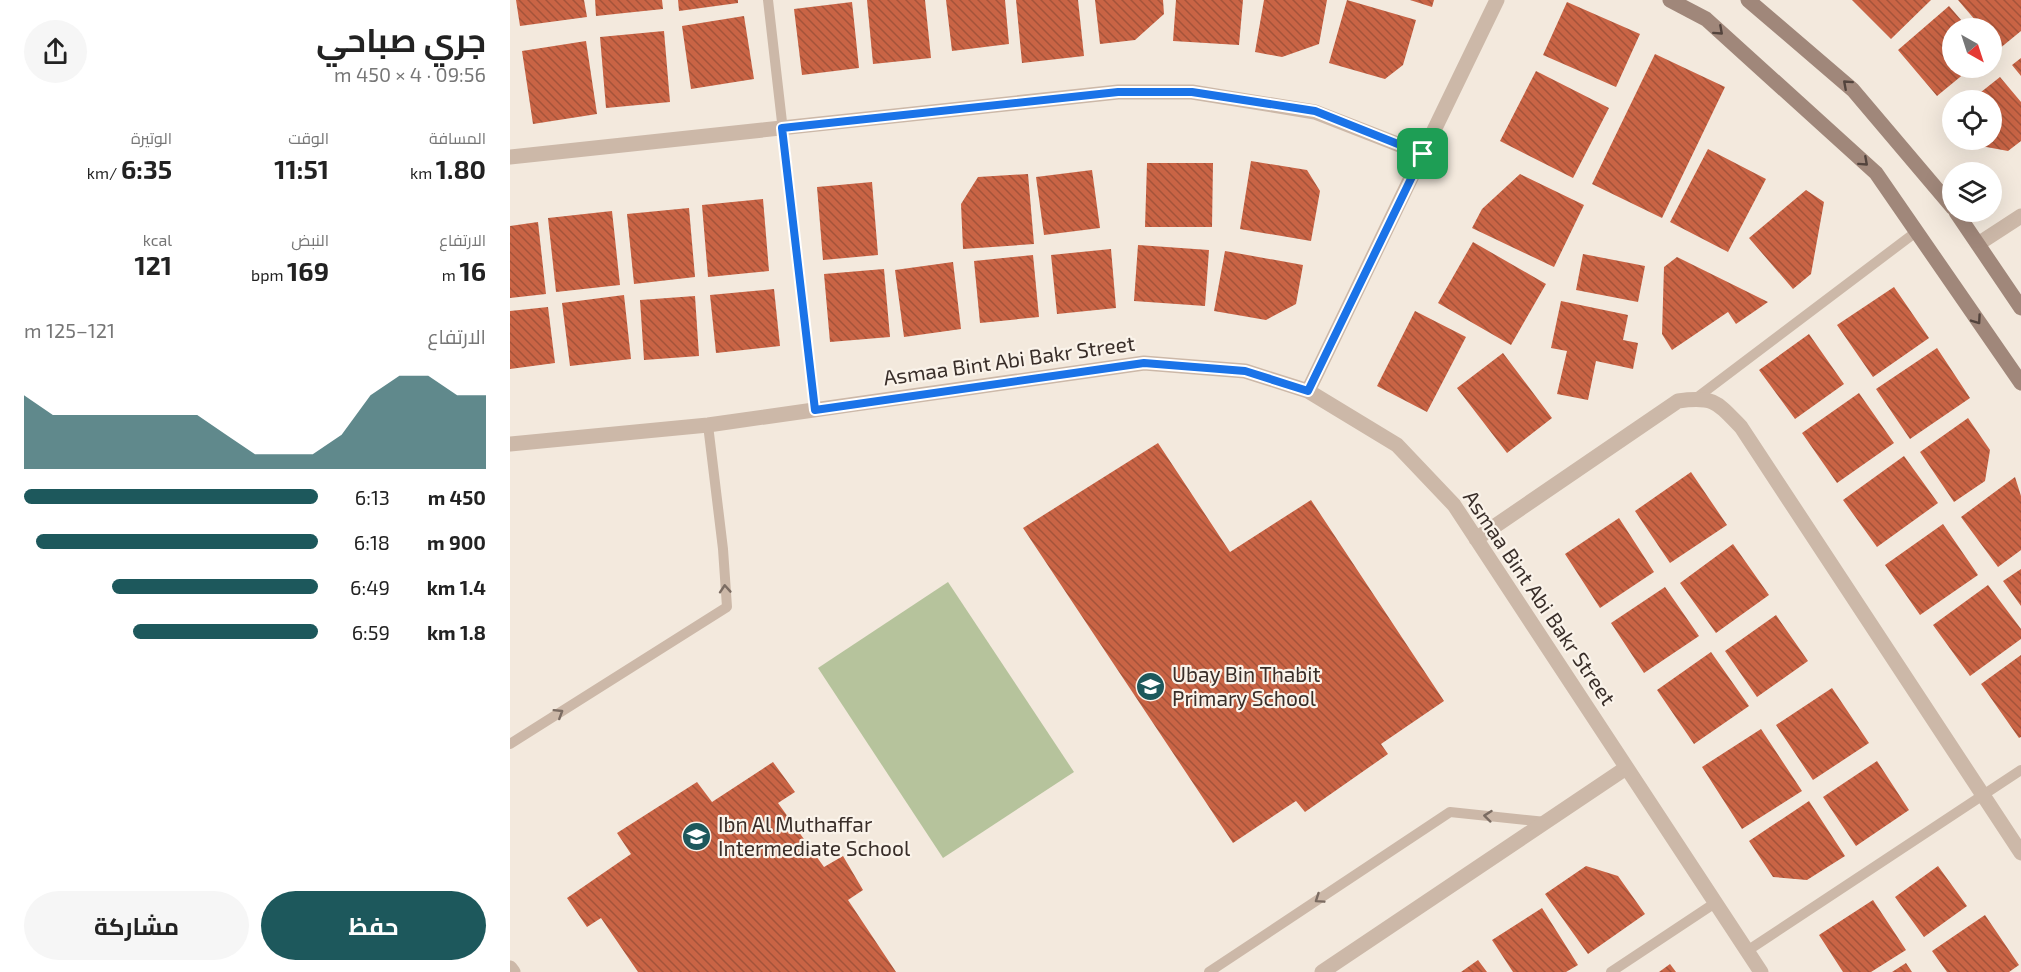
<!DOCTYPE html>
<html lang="ar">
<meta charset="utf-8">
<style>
:root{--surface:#fff;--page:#f6f6f6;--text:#222;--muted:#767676;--accent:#1d585c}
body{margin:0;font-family:"Exo 2",Cairo,sans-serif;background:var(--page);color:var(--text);direction:rtl;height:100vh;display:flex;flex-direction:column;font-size:22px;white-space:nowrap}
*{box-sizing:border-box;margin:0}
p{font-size:20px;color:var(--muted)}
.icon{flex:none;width:33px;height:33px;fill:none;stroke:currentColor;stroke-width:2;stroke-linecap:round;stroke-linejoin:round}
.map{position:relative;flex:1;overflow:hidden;direction:ltr}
.details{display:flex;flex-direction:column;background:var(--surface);width:510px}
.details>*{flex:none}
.needle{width:39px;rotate:141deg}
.tools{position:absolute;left:1432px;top:18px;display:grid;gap:12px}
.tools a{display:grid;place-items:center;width:60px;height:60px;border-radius:50%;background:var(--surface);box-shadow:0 6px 24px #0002;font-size:30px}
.pin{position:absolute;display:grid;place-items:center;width:51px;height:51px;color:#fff;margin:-26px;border-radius:12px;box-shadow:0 3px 9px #0006}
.round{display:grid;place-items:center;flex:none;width:63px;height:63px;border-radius:32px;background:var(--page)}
.headline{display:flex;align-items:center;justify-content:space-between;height:102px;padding:0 24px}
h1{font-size:33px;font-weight:700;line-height:45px}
.stats{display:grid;grid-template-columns:repeat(3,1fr);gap:9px;height:102px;padding:6px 24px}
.stats div{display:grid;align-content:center}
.stats b{font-size:26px;font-weight:700}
.stats small{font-size:16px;font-weight:400}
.stats p{font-size:16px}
.chart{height:168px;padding:12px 24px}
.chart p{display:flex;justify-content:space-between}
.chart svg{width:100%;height:108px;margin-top:6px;fill:var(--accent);opacity:.7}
.action{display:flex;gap:12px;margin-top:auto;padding:12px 24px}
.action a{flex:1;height:69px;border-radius:36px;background:var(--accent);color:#fff;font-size:24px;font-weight:700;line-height:69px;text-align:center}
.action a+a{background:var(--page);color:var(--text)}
ul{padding:0 24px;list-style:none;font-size:20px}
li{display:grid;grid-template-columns:96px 72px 1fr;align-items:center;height:45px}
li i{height:15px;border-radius:8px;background:var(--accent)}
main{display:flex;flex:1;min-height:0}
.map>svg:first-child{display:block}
.garden{fill:#b6c39c}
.building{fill:url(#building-back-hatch)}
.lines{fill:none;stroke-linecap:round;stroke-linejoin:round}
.lane{stroke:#ccb8a8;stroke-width:10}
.street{stroke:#ccb8a8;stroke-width:15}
.secondary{stroke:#a0877a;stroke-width:15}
.oneway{stroke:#53443d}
.oneway2{stroke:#7b6c62}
.route-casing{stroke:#fff;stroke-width:12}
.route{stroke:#1a73e8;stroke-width:8}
.labels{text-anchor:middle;stroke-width:4.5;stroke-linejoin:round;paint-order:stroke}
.street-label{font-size:21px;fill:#392e29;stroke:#faf3ea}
.poi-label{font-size:21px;fill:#392e29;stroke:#faf3ea;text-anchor:start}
</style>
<main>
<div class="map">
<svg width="1511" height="972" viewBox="0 0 1511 972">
<defs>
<pattern id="building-back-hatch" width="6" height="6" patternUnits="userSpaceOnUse" patternTransform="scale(1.5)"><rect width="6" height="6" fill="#c96445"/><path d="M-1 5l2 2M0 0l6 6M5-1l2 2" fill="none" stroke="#a4533a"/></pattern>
</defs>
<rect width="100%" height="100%" fill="#f3e9dd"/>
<path class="garden" d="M438,582L564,772L433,858L308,668Z"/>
<path class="building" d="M6,0H74L77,17L10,26Z
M85,0H152L153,9L86,16Z
M168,0H228V3L169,11Z
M357,0H415L421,58L363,64Z
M436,0H495L499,44L442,51Z
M506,0H568L574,56L512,63Z
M585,0H653L654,14L625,40L590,44Z
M666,0H733L729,45L663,41Z
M754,0H817L809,44L772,57L745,52Z
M837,0L906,20L893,65L875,79L819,63Z
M900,0H924L922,7Z
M1342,0H1421L1381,39Z
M1448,0H1511V31L1489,49L1482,41V28H1472Z
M342,2L349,68L292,75L284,9Z
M1057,2L1130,34L1106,87L1033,55Z
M1439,6L1458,28H1443V68H1461L1427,96L1388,50Z
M234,16L244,79L181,89L172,26Z
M154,31L160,102L96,108L90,37Z
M76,41L87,114L23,124L12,51Z
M1145,54L1215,87L1152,218L1082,184Z
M1511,58V76L1502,65Z
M1026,71L1099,108L1063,178L990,141Z
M1490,77L1511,102V141L1498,151L1471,146L1466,140H1482V100H1461Z
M1198,149L1256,179L1218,252L1160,222Z
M741,161L797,170L810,191L801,241L730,229Z
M637,163H703L702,227H635Z
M582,170L590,228L534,235L526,177Z
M518,174L524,244L453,249L451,204L468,177Z
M1010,174L1074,205L1044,267L962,228L972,209Z
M362,182L368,255L313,260L307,187Z
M1296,190L1314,202L1301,274L1283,289L1239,238Z
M253,199L259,271L198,277L192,205Z
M179,208L185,277L124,284L117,214Z
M102,211L110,285L46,292L38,218Z
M28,222L36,294L0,298V226Z
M963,242L1036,284L1001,345L928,303Z
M628,245L699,250L695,306L624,301Z
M601,249L606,308L547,314L541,255Z
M715,251L793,265L786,304L756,320L704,311Z
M1073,254L1135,266L1128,302L1066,290Z
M523,255L529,317L470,323L464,261Z
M1167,257L1258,302L1226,324L1218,312L1162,350L1152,334L1154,267Z
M443,262L451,329L394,337L385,270Z
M374,269L380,337L320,342L314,274Z
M1384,287L1419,338L1363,377L1327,325Z
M264,289L270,346L206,353L200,295Z
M114,295L121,359L60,366L52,303Z
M185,296L189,356L134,360L130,300Z
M1051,301L1118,315L1113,340L1128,343L1123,369L1086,361L1078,400L1047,394L1057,351L1041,348Z
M38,307L45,363L0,369V311Z
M905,311L956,337L917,412L867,386Z
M1299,334L1334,384L1285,419L1249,370Z
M1427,348L1460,398L1400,439L1366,389Z
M993,353L1042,418L997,453L947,388Z
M1349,393L1384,443L1327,483L1292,433Z
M1458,418L1480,450L1475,481L1444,502L1410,452Z
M648,443L720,552L801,500L934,701L871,744L878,754L795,812L786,801L723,843L513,528Z
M1394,456L1428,503L1367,547L1333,500Z
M1181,472L1217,525L1160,563L1125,511Z
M1505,477L1511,496V550L1488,567L1451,517Z
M1109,518L1144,572L1090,608L1055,554Z
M1433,524L1468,575L1410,615L1375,565Z
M1223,544L1259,595L1206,633L1170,583Z
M1511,569V606L1493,581Z
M1478,585L1511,629V639L1460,676L1423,625Z
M1155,587L1189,636L1134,673L1101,623Z
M1266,615L1298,661L1247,697L1215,651Z
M1201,652L1239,706L1184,744L1147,690Z
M1511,655V737L1509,738L1471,684Z
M1322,688L1359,743L1303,780L1266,725Z
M1251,729L1292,791L1232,829L1192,767Z
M1367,761L1399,810L1346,846L1313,797Z
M263,762L285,792L268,803L314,867L333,856L353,890L338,900L386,972H128L91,918L77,927L57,898L121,854L107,833L187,782L202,802Z
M1299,801L1335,856L1297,880L1263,877L1239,841Z
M1076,866L1108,876L1135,914L1078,954L1035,894Z
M1428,866L1457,906L1414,937L1385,897Z
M1363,900L1396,950L1361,972H1333L1309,935Z
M1032,908L1068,965L1056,972H1003L982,940Z
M1475,915L1509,965L1499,972H1437L1422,951Z
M968,960L977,972H951Z
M1396,963L1402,972H1382Z
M1160,964L1166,972H1149Z"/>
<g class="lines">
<path class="lane" d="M258,0L305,410
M1185,399L1406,232
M0,744L217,607L213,549L198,425
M1237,951L1511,770
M699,972L940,812L1036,822
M1101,972L1205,903"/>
<path class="street" d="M0,157L608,92H682L805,112L913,154
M1468,244L1511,216
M798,391L987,0
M0,444L198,425L634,363L735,371L798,391L887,445L944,505L1251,972
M966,539L1168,401C1204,396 1207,402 1231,427L1511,853
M0,968L3,972
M812,972L1116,768"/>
<path class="secondary" d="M1160,0L1196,19L1366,173L1511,383
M1238,0L1343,90L1443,208
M1446,212L1511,308"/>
</g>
<defs><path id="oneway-chevron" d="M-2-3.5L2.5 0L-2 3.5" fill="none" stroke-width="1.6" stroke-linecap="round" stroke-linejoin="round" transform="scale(1.5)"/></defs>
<g class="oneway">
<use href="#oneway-chevron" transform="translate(1209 31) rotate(42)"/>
<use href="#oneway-chevron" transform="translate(1337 84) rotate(-138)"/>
<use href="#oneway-chevron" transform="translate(1354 162) rotate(42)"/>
<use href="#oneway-chevron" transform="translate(1467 320) rotate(55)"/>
</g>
<g class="oneway2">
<use href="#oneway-chevron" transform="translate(215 589) rotate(-94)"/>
<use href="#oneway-chevron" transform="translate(49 713) rotate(-32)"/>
<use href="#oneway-chevron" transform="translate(978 816) rotate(-174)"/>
<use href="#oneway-chevron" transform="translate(809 899) rotate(146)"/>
</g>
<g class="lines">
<defs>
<path id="route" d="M608,92H682L805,111L913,154L798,391L735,371L634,363L305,410L272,128Z"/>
</defs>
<use href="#route" class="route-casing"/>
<use href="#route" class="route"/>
</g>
<defs>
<symbol id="school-disc" viewBox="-11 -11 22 22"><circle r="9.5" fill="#1d585c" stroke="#faf3ea"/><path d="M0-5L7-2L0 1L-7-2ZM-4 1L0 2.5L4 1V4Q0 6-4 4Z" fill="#fff"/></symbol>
</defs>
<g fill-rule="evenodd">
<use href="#school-disc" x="624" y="670" width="33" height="33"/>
<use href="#school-disc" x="170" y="820" width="33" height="33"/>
</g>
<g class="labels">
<g class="street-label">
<text transform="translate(499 361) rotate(-8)" y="7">Asmaa Bint Abi Bakr Street</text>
<text transform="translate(1029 598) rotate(56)" y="7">Asmaa Bint Abi Bakr Street</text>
</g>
<g class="poi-label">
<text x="662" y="682">Ubay Bin Thabit<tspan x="662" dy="24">Primary School</tspan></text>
<text x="208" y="832">Ibn Al Muthaffar<tspan x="208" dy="24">Intermediate School</tspan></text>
</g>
</g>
</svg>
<div class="tools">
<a><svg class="needle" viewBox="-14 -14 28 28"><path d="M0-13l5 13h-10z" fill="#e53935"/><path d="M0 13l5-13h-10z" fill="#767676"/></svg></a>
<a><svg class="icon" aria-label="locate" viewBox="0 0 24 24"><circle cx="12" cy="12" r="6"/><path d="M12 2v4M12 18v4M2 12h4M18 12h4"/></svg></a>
<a><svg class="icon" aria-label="layers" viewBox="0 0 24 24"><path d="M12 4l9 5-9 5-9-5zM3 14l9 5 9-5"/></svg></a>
</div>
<div class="pin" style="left:913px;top:154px;background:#1e9e55"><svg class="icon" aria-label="arrive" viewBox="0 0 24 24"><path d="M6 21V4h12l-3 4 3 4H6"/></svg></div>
</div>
<section class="details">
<div class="headline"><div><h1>جري صباحي</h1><p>09:56 · 4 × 450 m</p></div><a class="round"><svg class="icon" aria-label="share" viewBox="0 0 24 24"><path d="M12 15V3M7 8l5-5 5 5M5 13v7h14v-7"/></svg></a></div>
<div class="stats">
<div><p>المسافة</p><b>1.80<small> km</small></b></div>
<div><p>الوقت</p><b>11:51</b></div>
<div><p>الوتيرة</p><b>6:35<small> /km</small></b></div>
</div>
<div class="stats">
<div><p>الارتفاع</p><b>16<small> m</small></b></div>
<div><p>النبض</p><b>169<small> bpm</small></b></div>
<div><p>kcal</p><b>121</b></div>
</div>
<div class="chart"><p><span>الارتفاع</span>121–125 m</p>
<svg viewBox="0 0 160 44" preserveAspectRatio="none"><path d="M0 44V14L10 22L20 22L30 22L40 22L50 22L60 22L70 30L80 38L90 38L100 38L110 30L120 14L130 6L140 6L150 14L160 14V44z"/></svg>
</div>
<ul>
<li><b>450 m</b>6:13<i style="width:100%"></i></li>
<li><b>900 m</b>6:18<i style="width:96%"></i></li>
<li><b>1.4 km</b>6:49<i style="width:70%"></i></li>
<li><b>1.8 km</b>6:59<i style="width:63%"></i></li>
</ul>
<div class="action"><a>حفظ</a><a>مشاركة</a></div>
</section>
</main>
